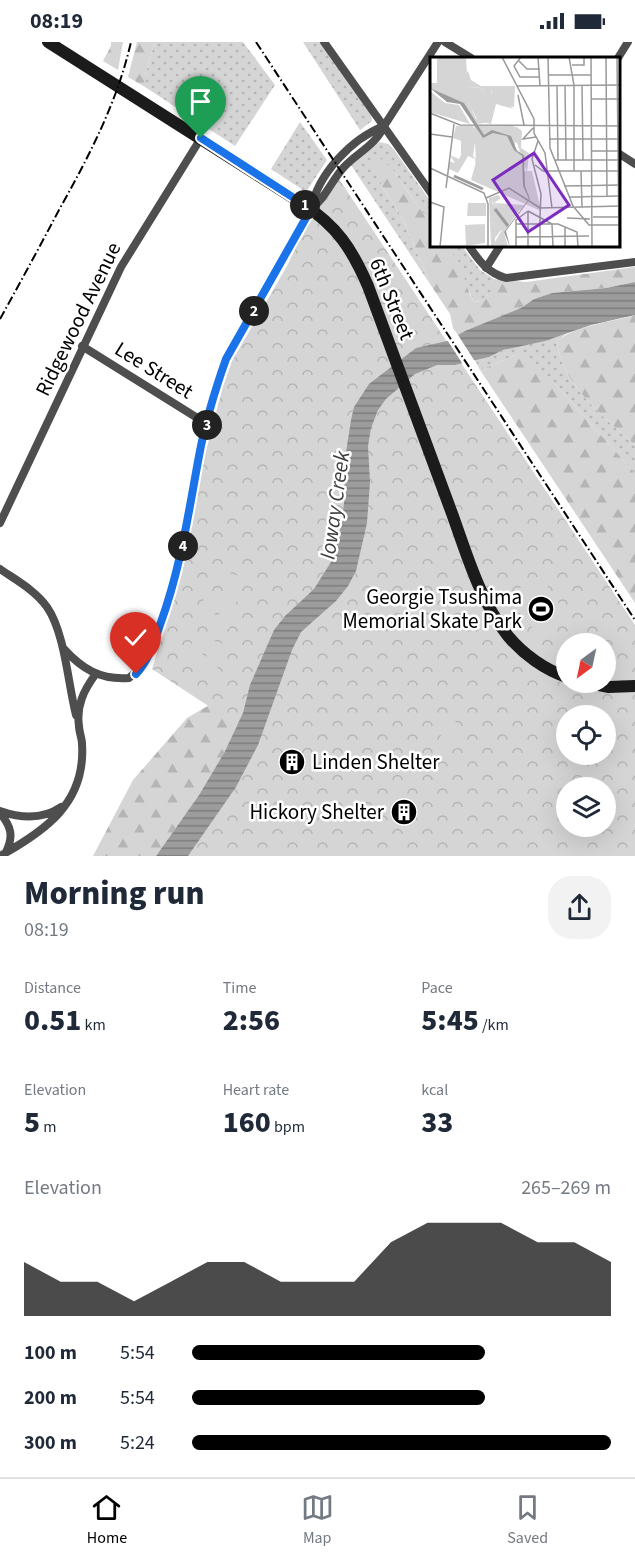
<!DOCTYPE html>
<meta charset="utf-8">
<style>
:root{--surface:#fff;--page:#f2f2f3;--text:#1f2937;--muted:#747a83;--line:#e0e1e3;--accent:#000}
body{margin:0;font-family:"Source Sans 3",sans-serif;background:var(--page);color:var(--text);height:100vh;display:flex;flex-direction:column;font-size:22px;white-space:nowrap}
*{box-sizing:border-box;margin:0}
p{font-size:20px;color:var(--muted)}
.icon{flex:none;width:33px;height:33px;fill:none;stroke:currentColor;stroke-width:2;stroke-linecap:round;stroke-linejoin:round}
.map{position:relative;height:814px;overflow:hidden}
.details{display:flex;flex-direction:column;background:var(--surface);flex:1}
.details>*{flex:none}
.needle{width:39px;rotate:213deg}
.tools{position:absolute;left:556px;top:591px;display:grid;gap:12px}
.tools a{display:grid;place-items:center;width:60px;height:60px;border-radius:50%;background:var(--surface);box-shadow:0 6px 24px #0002;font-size:30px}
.pin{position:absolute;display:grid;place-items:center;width:51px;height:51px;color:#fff;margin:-62px -26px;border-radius:50% 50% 50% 0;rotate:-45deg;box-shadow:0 0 6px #0007}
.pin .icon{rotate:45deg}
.km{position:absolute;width:30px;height:30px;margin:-15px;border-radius:50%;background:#222;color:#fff;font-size:16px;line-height:30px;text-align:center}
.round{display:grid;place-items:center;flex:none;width:63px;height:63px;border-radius:24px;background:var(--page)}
.overview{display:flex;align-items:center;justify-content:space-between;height:102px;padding:0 24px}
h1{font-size:33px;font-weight:800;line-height:45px}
.metrics{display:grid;grid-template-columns:repeat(3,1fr);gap:9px;height:102px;padding:6px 24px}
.metrics div{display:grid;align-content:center}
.metrics b{font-size:30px;font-weight:800}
.metrics small{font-size:16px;font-weight:400}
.metrics p{font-size:16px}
.chart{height:168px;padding:12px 24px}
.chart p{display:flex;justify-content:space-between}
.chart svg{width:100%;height:108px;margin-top:6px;fill:var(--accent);opacity:.7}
ul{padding:0 24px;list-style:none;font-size:20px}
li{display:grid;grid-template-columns:96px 72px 1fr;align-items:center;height:45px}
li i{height:15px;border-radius:8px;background:var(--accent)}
.status{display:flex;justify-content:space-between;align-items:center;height:42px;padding:0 30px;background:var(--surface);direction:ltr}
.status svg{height:16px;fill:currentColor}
.dock{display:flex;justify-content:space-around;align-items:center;height:84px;border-top:2px solid var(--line);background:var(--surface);font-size:16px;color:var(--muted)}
.dock a{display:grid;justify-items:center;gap:3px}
.dock .current{color:var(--accent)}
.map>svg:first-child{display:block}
.grass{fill:url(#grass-dots)}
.forest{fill:url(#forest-firs)}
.park{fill:url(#park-crowns);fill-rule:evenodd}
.pitch{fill:#d5d5d5}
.water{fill:url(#water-rules)}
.pier{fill:#fff}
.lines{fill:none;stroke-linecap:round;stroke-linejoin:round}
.street{stroke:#4e4e4e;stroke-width:8}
.secondary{stroke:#1b1b1b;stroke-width:12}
.rail{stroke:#000;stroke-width:2;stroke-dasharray:9 3 1.5 3;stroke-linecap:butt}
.route-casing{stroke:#fff;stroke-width:12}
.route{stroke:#1a73e8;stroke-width:8}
.labels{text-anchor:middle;stroke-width:5;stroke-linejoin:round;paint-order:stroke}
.street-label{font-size:21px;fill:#000;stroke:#fff}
.poi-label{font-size:21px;fill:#000;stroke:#fff;text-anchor:end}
.water-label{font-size:22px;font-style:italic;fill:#3d3d3d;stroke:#fff}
.inset-river{fill:none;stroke:#9c9c9c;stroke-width:3}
.inset-road{fill:none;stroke:#999;stroke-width:1.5}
.view{fill:#7b2cbf;fill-opacity:0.15;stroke:#7b2cbf;stroke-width:3}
.inset-edge{fill:none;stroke:#000;stroke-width:3}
</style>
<div class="status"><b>08:19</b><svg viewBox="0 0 49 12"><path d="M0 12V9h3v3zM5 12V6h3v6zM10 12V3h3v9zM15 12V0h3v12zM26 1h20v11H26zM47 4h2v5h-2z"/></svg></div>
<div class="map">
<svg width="635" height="814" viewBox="0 0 635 814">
<defs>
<pattern id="grass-dots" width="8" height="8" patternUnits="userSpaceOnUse" patternTransform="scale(1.5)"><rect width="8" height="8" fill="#d5d5d5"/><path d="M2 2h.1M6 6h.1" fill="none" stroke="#b5b5b5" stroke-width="1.8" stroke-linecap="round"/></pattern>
<pattern id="forest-firs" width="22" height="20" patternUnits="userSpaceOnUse" patternTransform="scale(1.5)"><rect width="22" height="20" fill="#d5d5d5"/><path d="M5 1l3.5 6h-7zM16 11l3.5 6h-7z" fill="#b5b5b5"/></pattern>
<pattern id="park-crowns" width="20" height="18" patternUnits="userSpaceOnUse" patternTransform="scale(1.5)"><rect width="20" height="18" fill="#d5d5d5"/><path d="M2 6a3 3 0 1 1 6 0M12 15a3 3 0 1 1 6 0" fill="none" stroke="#b5b5b5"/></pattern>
<pattern id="water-rules" width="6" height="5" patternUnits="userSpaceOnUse" patternTransform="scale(1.5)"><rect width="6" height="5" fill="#9c9c9c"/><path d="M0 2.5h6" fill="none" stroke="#7d7d7d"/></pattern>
</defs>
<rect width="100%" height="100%" fill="#fff"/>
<path class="grass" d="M155,0H243L275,43L235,104L145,45V33Z
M303,0H320L371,72L372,79L360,88Z
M300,80L327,118L306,150L271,127Z
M379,100L389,102L395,109L431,160V182L391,126L382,144L403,177L430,242L351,123Z
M447,204H462L480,228L494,237L492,239L493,248L481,259L474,260Z
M566,292L557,299C561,342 605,376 635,403V431L556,343L519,312L480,328L475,318L489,315L503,308Z"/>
<path class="forest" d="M111,0H123L118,28L103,19L111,4Z
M137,0H155L145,33V45L128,35Z
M375,116H380L391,126L431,182V204H447L459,220L470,253L474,260L481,259L492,248V239L494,237L526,240L635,225V240L606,246L552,251L534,257L521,266L458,293L453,286L450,272L430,242L403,177L382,144L373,122Z
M635,273V403C605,376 561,342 557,299C579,282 609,281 635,273Z
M519,312H523L556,343L635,431V561L480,328Z
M223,655L243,671L224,711L199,753L156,814H93L133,738L187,676Z"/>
<path class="park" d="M339,137L635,583V814H174L248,690L152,627L180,535L205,413L223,344L232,319L287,224L306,184ZM567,602H606V640H567ZM567,674H606V712H567ZM567,746H606V784H567Z"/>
<path class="pitch" d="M217,527L239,534L236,545L214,538Z
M540,533L566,573L558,578L562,583L544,594L543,597L538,595L511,552Z
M206,550L220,554L212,582L198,578Z
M224,554L237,558L229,587L216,583Z
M194,593L207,597L199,625L186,621Z
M211,598L224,602L216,631L203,627Z
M450,675L469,692L456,707L437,690Z"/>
<path class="water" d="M635,240V273L591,283L545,299L503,308L489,315L455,323H437L415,332L386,357L378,368L371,386L368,404L370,440L367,481L356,529L348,544L336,559L301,590L292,608L258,703L236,745L188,814H156L199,753L224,711L243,671L250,643L274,588L285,574L314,547L331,520L341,484L344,461L345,417L351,378L354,365L369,342L416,306L447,299L465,289L521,266L534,257L552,251L606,246Z"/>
<path class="pier" d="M456,291L458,293L476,321L464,324L446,296Z"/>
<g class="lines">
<path class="street" d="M324,0L431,151
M445,0L471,16
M618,16L628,0
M618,111L635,122
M311,167C326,156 331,139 344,125C357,111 376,103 384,84L438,0
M469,204C479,219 488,231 506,236L635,220
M486,226L500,204
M82,304L207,382
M0,481L121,225L201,96
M0,527C16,538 36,549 47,565C65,591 68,642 76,673
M63,606C82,627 100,638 129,636L145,622L176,533L187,488L199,412L218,342L226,317L311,167C318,132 351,97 384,84
M0,769C20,776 42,778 61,765
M0,771C11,784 14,794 6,810
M0,814C45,789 86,761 82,702C82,696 79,690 79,684C76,664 84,648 95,633"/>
<path class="secondary" d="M48,0L303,162C337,184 352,207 368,244C396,318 422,392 450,466C466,509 479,558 508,594C523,612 545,628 567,635
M584,640L609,645L635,644"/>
<path class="rail" d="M256,0L635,578
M0,277C20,241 40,204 59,168C89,114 117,61 131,0"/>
</g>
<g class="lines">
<defs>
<path id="route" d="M136,632C149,618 154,600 160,583C181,525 188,473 199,414C205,381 215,348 226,317L311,167L201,96"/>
</defs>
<use href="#route" class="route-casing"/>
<use href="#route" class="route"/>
</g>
<defs>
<symbol id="stadium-disc" viewBox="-11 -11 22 22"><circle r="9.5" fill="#000" stroke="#fff"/><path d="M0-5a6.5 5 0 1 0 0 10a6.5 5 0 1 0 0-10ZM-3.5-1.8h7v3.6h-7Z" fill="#fff"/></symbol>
<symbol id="building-disc" viewBox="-11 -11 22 22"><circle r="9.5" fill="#000" stroke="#fff"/><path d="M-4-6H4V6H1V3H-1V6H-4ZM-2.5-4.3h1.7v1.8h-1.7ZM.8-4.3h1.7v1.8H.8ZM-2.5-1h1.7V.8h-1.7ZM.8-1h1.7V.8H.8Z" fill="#fff"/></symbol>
</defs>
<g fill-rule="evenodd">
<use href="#stadium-disc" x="526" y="552" width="30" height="30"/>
<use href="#building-disc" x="277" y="705" width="30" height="30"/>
<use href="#building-disc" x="389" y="755" width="30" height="30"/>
</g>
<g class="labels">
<g class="street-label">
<text transform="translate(392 257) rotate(68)" y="7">6th Street</text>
<text transform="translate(78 277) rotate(-64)" y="7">Ridgewood Avenue</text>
<text transform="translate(154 328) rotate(32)" y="7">Lee Street</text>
</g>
<g class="poi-label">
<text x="522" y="562">Georgie Tsushima<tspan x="522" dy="24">Memorial Skate Park</tspan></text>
<text x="312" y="727" text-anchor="start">Linden Shelter</text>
<text x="384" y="777">Hickory Shelter</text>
</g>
<g class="water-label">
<text transform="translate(334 463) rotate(-82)" y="8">Ioway Creek</text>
</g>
</g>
<g transform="translate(430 15)">
<rect width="190" height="190" fill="#fff"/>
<path d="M38,30L51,31L55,35L62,32L61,36L84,52L66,47L61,67L48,64L35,40ZM26,69H43L46,78L43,99L46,102L45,109V102L38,99L28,116L19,112V104L25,106L20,98L29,102L31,98V84L23,81ZM68,138L71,141L64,146L95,148L90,153L64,148L62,143L65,159L61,165L72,172L65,181V190H61L59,141Z" fill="#d5d5d5"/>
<path d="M7,10L35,18L38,14L41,23L51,29H85L84,50L71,48L61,38L62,32L56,36L51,31L38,30L36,40L46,62L61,65L46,67L33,46L0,31V26H7ZM87,70L92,74L91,91L99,96L97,116L87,86L49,71ZM59,143L64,148L90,152L74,175L78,190L63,188L72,173L60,164L65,159Z" fill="#d5d5d5"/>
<path d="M7,0H36L37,18L46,30H7ZM0,34L15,46L29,48L40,67L0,55ZM84,68L85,91L93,98L94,114H102L111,154L41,123L46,105L44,69Z" fill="#d5d5d5"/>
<path d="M38,146H56V159H37ZM55,167V186L36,189L35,168Z" fill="#d5d5d5"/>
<path d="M0,31L34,46L54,78L62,73L81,79L87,94L94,98L95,129L100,142L76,174L80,190L74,175L99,142L93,129L92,99L84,93L77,79L63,76L53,81L30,47L17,45Z" fill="#9c9c9c"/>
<path class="inset-river" d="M24,119L53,132M65,152L78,169"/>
<path class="inset-road" d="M72,0L104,62V76L115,96L122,151M91,0L84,9L90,20H110M108,0L110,29M118,0L120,91L143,149L159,168H191M139,0L144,28V114M161,0L162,190M176,0L177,139M187,0L189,190M89,4L97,12H110M142,8H154V0M118,18H161M135,28L136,103M152,28L153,103M87,29L191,28M127,29L128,103M88,38L94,68M161,42H191M0,56L30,68L191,69M103,71L93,82L106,80M0,77L22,80M119,82H191M108,84L102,102L111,137L110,159M161,94H191M125,103H191M105,108L113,114H191M0,111L54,136L58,147V190M151,114L152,150M134,129L190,128M16,131L24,67M139,140L190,139M56,141L79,131L110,151L191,149M0,145L14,150L10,190M98,154V190M98,154L122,167M110,157V190M163,160H190M137,161L160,162M86,167H128L147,175L148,190M122,167L123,190M135,170V190M86,180L159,179M86,190V163L98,154"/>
<path class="view" d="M104,96L139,148L98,175L63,123Z"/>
<rect width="190" height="190" class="inset-edge"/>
</g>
</svg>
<div class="tools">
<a><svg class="needle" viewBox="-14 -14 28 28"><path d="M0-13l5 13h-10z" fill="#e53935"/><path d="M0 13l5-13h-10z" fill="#747a83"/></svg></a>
<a><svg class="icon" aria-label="locate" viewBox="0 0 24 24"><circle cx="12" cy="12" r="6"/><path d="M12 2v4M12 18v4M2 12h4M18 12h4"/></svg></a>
<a><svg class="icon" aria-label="layers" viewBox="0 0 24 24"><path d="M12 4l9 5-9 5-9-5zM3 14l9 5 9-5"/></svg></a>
</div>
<div class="pin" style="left:201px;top:96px;background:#1e9e55"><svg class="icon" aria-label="arrive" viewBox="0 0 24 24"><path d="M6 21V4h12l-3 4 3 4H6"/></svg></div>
<div class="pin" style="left:136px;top:632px;background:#d93025"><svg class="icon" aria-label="check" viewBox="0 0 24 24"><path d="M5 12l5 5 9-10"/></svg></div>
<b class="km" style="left:305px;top:163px">1</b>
<b class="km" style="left:254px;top:269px">2</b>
<b class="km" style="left:207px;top:383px">3</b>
<b class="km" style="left:183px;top:504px">4</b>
</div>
<section class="details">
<div class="overview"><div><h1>Morning run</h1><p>08:19</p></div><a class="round"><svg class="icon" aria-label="share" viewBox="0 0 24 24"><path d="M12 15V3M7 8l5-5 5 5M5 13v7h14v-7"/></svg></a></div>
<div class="metrics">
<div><p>Distance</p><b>0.51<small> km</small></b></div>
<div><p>Time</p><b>2:56</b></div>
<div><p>Pace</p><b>5:45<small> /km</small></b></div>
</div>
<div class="metrics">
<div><p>Elevation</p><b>5<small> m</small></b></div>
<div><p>Heart rate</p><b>160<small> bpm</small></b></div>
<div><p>kcal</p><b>33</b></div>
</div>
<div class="chart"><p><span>Elevation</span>265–269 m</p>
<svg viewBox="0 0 160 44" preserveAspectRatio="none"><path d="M0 44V22L10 30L20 30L30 38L40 30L50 22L60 22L70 30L80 30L90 30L100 14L110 6L120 6L130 6L140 14L150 14L160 22V44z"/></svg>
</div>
<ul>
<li><b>100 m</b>5:54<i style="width:70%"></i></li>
<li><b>200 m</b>5:54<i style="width:70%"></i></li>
<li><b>300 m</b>5:24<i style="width:100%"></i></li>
</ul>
</section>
<nav class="dock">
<a class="current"><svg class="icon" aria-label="home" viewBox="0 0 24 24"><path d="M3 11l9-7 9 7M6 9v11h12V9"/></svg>Home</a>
<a><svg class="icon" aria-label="map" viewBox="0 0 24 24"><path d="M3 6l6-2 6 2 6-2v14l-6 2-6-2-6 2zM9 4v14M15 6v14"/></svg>Map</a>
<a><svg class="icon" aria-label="saved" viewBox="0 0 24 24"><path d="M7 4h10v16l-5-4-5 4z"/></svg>Saved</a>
</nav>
